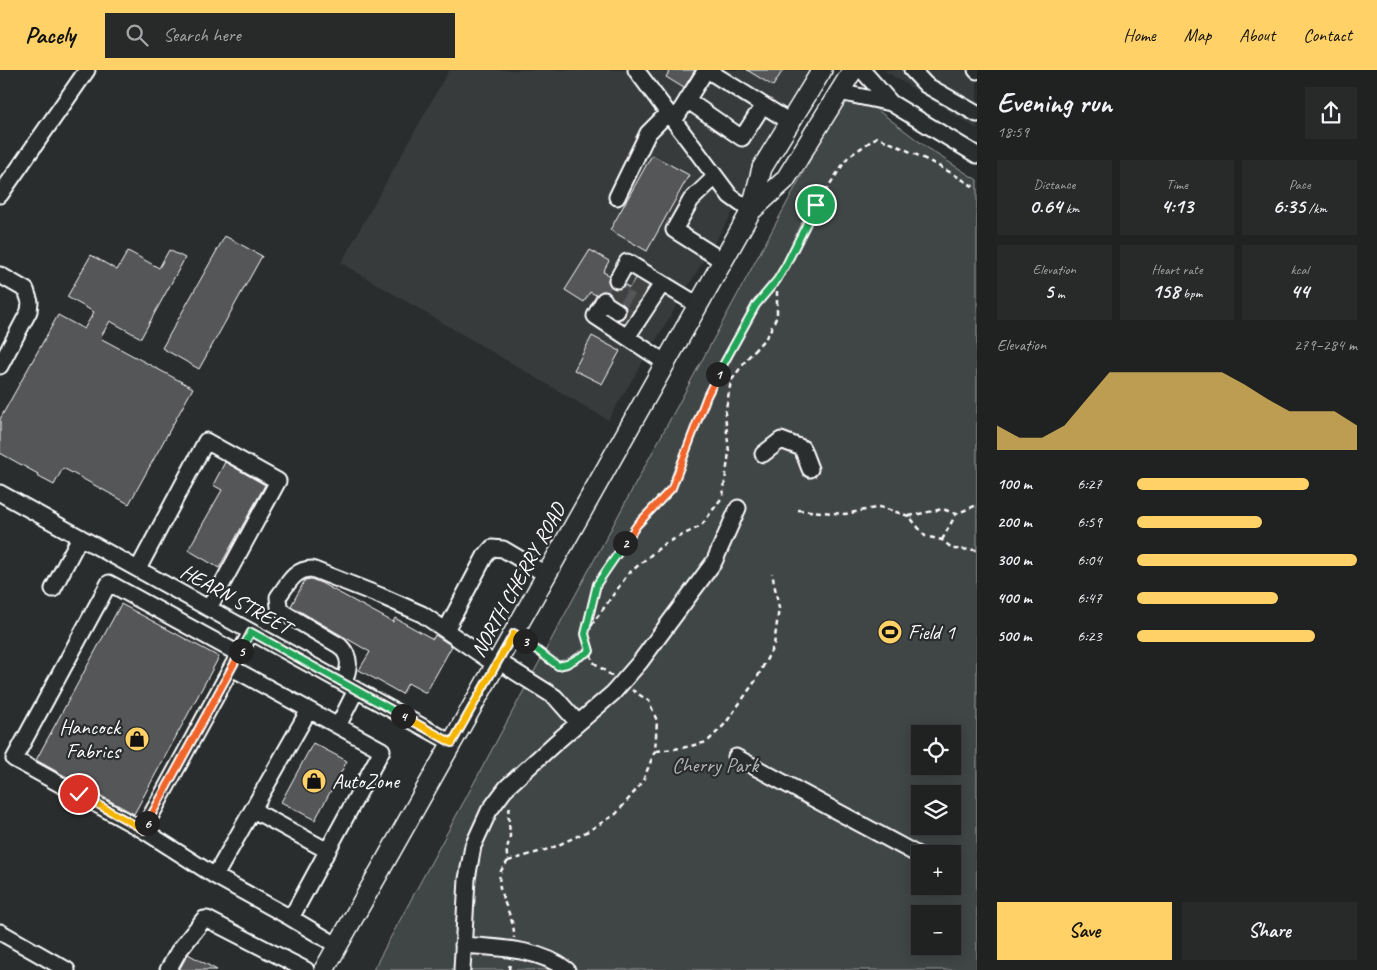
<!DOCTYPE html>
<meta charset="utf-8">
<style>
:root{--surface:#202222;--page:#282a2a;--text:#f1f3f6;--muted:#a2a4a5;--line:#3d3f40;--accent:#ffd166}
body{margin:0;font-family:Caveat,sans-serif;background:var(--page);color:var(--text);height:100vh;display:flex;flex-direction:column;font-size:19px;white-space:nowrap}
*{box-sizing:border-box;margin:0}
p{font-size:16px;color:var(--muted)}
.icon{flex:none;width:28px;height:28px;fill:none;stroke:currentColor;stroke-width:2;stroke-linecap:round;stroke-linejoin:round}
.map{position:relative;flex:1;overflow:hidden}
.side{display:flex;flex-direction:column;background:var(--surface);width:400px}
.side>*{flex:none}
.buttons{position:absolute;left:911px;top:655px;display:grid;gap:10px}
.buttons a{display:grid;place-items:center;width:50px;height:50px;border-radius:0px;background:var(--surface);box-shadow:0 2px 12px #0003,0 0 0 1px var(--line);font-size:25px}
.pin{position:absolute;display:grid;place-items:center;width:42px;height:42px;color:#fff;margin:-21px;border:2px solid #fff;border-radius:50%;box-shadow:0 1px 5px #0007}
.km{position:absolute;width:25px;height:25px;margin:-12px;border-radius:50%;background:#222;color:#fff;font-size:14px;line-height:25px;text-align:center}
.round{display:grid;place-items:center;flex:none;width:52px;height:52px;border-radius:0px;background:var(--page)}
.overview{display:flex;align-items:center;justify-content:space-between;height:85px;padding:0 20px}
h1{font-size:28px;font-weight:700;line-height:38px}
.metrics{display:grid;grid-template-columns:repeat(3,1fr);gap:8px;height:85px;padding:5px 20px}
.metrics div{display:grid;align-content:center;border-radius:0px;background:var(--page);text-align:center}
.metrics b{font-size:21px;font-weight:700}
.metrics small{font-size:14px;font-weight:400}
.metrics p{font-size:14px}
.chart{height:140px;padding:10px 20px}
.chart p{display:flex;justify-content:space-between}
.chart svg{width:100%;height:90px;margin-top:5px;fill:var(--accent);opacity:.7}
.primary-button{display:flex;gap:10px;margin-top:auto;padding:10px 20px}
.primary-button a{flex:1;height:58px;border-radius:0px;background:var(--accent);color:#111;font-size:20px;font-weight:700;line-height:58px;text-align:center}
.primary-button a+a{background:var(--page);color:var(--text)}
ul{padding:0 20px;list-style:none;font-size:16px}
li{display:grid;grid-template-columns:80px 60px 1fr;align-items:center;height:38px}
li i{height:12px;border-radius:6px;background:var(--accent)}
header{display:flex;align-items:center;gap:30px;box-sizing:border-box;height:70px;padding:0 25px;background:var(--accent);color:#111}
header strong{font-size:24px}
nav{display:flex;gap:28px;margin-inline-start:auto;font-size:18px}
.search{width:350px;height:45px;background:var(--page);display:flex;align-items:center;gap:12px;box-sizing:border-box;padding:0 18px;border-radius:0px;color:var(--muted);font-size:19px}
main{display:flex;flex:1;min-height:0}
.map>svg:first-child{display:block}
.built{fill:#373a3b}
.green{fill:#414445;stroke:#a0a2a2;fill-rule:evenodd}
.building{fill:#555758;stroke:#fff}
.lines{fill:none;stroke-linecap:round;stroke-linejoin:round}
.minor-tunnel{stroke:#3f4243;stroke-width:15;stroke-dasharray:15 8;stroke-linecap:butt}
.minor-casing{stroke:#fff;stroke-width:19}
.major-casing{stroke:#fff;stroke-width:22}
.path{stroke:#fff;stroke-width:2.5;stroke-dasharray:5 4;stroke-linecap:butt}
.minor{stroke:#2a2d2e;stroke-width:15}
.major{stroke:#2a2d2e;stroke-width:19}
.split-1-casing{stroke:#fff;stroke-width:10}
.split-2-casing{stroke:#fff;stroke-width:10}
.split-3-casing{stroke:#fff;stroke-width:10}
.split-4-casing{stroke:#fff;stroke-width:10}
.split-5-casing{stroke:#fff;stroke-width:10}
.split-6-casing{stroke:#fff;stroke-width:10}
.split-7-casing{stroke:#fff;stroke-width:10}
.split-1{stroke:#22a559;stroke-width:6}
.split-2{stroke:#f0652b;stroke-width:6}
.split-3{stroke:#22a559;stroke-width:6}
.split-4{stroke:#f5b400;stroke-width:6}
.split-5{stroke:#22a559;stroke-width:6}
.split-6{stroke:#f0652b;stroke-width:6}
.split-7{stroke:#f5b400;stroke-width:6}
.labels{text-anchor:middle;stroke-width:4.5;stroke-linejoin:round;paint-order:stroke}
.street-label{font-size:21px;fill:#fff;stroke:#2a2d2e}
.poi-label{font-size:21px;fill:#fff;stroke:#2a2d2e;text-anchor:start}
.park-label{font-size:21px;fill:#b3b4b5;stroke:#2a2d2e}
</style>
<header>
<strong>Pacely</strong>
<div class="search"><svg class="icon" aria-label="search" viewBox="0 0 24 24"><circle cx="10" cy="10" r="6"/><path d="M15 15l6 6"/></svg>Search here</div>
<nav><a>Home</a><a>Map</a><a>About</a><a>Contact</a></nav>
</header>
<main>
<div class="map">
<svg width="977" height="900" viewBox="0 0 977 900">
<rect width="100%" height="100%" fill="#2a2d2e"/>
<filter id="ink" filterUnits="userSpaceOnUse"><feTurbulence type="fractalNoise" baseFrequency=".02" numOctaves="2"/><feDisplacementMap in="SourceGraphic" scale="10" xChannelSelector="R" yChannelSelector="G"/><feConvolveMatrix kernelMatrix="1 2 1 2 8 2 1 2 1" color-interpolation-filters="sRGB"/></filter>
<g filter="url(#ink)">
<path class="built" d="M449,0H818L608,350L341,193Z
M885,0H977V59L885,1Z"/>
<path class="green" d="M849,31L872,36L933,82L977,110V900H373L836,42L841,36ZM920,664H952V696H920ZM920,724H952V756H920ZM920,784H952V816H920ZM920,844H952V876H920Z"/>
<path class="building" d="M670,0H695L684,18L666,7Z
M747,0H783L773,16Z
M652,85L689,105L647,181L610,160Z
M225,166L262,186L199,299L162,278Z
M169,180L185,188L141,268L110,251L100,268L193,318L129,434L63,398L54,415L37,406L38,404L0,383V349L58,245L84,259L94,242L67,227L91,185L117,200L128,181L159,198Z
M590,180L609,191L603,202L609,205L608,211L612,218L618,219L625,215L630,218L635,208L649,216L624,254L618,250L625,246L626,237L609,222L603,221L596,225L590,222L584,232L565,220Z
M592,266L620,281L602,314L574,300Z
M225,392L265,415L219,498L188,480L222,420L213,415Z
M311,509L321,513L393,552L395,548L433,569L435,565L452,576L426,623L408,613L402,624L359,600L370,582L291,536L305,510Z
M121,534L219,587L134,744L36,690Z
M313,673L347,691L315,750L281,732Z
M188,884L217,900H179Z"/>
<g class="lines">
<path class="minor-tunnel" d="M632,214L646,223
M611,218L639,236
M617,241L630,249"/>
<defs>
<path id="minor" d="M636,0L730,126L751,141
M707,0L790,52
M862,0L891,33L977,85
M912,0L926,15L977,44
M976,0L977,1
M839,22L891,33
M687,30L742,68L763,35
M674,51L706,0
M715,107L691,130L674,160L723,191
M0,125L87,0
M617,127L648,63L668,43
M0,205L26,220L30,232L29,241L0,296
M617,210L627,192L698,235
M604,230L595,246L666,293
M603,232L617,241
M627,267L662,214
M763,384L781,370L802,378L810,399
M0,423L452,673
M138,499L206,371L278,411L209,538
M53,519L80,467
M446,560L485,486L492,478L503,479L547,505
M498,591L555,627L578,653
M232,598L309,640L215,806L143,760L251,562
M344,613C349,598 352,588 340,576L284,543L279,537L278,527C288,514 294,499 312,499L381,526L422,544L496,595
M309,640L338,656
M736,687L920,786
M253,740L328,781
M143,760L14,689L109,513L239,584
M215,806L291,848L338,876
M291,848L382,680L338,656L356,620
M0,862L67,900
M463,875C498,878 538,878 567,900
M168,900L178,882L204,849H207L306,900
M462,900L467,809L473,776L489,741L507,717L554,674L613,623L640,592L714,492L738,438"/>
<path id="major" d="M751,141L785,110L853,0
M324,900L751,141L762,98L822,0"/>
</defs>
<use href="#minor" class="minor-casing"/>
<use href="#major" class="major-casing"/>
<path class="path" d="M798,440L845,444L880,437L909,446L925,466L942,470L953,479L977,480
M909,446L943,439L956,444
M942,470L956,444L977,435
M586,563L628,504L664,474L701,456L723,426L729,382L725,344L731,311L746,290L768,265L777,246V210L816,135L848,87L877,67C912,82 946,98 977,119
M526,571L558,596L567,594L590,581
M612,606L593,592L585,564L597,514L637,455L673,418L707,325L756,235L777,210
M656,681L682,678L707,672L725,654L756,610L774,575L779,538L772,503
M510,737C507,747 510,756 510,766C508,778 505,778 508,791C506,794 502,798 501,801C493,823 516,845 514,868
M508,791L552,778L588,761L616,744L642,713L655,681L657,651L649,631L632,620
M509,900L510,893"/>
<use href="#minor" class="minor"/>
<use href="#major" class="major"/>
</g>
</g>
<g class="lines" filter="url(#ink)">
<defs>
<path id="split-1" d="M718,304L756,235L777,210L786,195L816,135"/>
<path id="split-2" d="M625,473L637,455L672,418L707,326L718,304"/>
<path id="split-3" d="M525,571L558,596L567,594L590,581L585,564L597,514L625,473"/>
<path id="split-4" d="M403,646L452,673L514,563L525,571"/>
<path id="split-5" d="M241,581L251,562L403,646"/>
<path id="split-6" d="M147,753L241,581"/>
<path id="split-7" d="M79,724L144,760L147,753"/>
</defs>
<use href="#split-1" class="split-1-casing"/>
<use href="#split-2" class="split-2-casing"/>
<use href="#split-3" class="split-3-casing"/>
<use href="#split-4" class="split-4-casing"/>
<use href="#split-5" class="split-5-casing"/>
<use href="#split-6" class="split-6-casing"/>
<use href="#split-7" class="split-7-casing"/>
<use href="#split-1" class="split-1"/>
<use href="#split-2" class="split-2"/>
<use href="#split-3" class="split-3"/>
<use href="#split-4" class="split-4"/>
<use href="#split-5" class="split-5"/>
<use href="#split-6" class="split-6"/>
<use href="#split-7" class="split-7"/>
</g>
<defs>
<symbol id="stadium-disc" viewBox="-11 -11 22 22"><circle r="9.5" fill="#ffd166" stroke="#2a2d2e"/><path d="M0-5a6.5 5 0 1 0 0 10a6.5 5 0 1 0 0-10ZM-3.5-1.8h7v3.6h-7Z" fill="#111"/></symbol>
<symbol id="shop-disc" viewBox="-11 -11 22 22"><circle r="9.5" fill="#ffd166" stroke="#2a2d2e"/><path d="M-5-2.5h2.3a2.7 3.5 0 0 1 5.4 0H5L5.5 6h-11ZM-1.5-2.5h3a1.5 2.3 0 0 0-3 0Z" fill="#111"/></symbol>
</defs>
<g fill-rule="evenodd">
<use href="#stadium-disc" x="876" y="548" width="28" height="28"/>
<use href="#shop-disc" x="123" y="655" width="28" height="28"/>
<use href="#shop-disc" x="300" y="697" width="28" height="28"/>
</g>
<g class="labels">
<g class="street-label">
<text transform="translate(518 510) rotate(-61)" y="7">NORTH CHERRY ROAD</text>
<text transform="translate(236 529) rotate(29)" y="7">HEARN STREET</text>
</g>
<g class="poi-label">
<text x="908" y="569">Field 1</text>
<text x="120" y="664" text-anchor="end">Hancock<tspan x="120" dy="24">Fabrics</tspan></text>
<text x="332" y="718">AutoZone</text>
</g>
<g class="park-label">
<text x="715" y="702">Cherry Park</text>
</g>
</g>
</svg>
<div class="buttons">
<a><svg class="icon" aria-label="locate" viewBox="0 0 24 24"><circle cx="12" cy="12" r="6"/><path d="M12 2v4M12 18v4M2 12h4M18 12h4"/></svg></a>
<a><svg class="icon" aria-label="layers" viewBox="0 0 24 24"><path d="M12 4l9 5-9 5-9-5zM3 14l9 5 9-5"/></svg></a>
<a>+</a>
<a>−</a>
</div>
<div class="pin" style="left:816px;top:135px;background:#1e9e55"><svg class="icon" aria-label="arrive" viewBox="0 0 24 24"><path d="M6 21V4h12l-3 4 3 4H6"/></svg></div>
<div class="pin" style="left:79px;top:724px;background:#d93025"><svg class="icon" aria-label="check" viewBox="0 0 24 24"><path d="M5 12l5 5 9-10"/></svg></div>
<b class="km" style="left:718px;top:304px">1</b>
<b class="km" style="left:625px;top:473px">2</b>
<b class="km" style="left:525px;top:571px">3</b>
<b class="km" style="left:403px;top:646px">4</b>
<b class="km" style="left:241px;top:581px">5</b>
<b class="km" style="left:147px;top:753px">6</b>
</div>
<section class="side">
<div class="overview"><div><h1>Evening run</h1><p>18:59</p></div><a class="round"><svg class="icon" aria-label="share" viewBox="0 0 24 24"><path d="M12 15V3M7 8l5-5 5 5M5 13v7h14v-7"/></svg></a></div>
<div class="metrics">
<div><p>Distance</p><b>0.64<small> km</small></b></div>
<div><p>Time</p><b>4:13</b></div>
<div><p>Pace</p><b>6:35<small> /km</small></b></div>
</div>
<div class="metrics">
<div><p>Elevation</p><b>5<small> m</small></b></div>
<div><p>Heart rate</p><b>158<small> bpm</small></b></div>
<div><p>kcal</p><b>44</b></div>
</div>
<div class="chart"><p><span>Elevation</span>279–284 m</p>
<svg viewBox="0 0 160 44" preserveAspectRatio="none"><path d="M0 44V32L10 38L20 38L30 32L40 19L50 6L60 6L70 6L80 6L90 6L100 6L110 12L120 19L130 25L140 25L150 25L160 32V44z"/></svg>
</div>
<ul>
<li><b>100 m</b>6:27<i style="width:78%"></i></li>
<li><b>200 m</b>6:59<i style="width:57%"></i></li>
<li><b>300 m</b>6:04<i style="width:100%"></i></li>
<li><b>400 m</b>6:47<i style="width:64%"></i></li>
<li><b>500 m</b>6:23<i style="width:81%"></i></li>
</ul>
<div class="primary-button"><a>Save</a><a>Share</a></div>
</section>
</main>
